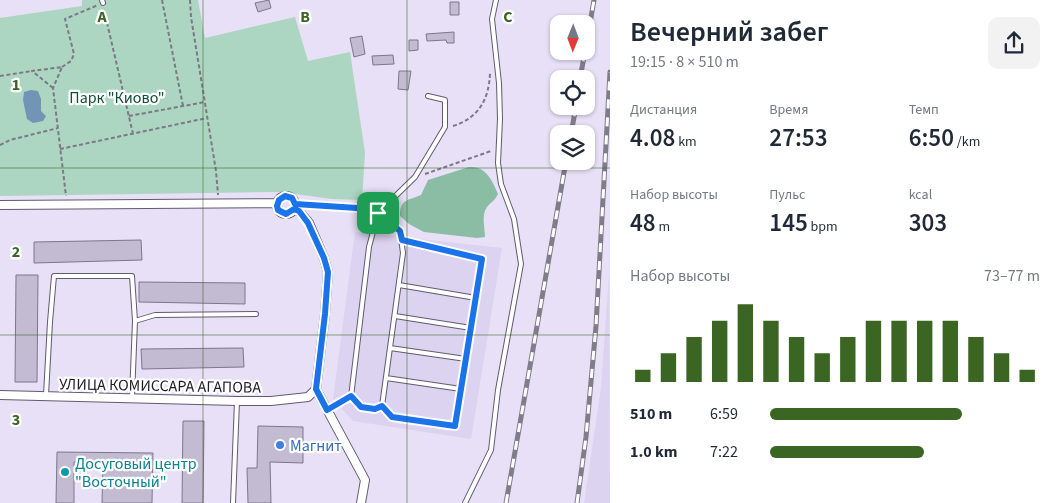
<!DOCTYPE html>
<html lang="ru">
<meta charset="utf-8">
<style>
:root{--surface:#fff;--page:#f2f2f3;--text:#1f2937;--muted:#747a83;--accent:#3a6523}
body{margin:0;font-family:"Source Sans 3",sans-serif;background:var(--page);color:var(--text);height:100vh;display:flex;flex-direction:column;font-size:19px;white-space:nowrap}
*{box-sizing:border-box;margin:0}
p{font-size:16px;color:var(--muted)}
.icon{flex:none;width:28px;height:28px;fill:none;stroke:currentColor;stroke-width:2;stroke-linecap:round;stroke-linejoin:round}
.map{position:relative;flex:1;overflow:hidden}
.panel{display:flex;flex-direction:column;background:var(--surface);width:450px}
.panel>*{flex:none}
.needle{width:32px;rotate:181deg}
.controls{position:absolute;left:550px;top:15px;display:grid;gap:10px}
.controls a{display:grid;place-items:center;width:45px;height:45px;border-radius:10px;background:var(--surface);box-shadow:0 1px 4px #0004;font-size:25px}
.pin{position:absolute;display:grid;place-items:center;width:42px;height:42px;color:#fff;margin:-21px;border-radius:10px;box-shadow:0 2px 8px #0006}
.round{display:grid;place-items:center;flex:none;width:52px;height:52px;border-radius:10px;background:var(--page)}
.headline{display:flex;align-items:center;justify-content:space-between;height:85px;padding:0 20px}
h1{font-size:28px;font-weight:600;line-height:38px}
.metrics{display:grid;grid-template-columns:repeat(3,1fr);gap:8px;height:85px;padding:5px 20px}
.metrics div{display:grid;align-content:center}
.metrics b{font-size:25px;font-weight:600}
.metrics small{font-size:14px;font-weight:400}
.metrics p{font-size:14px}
.chart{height:140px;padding:10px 20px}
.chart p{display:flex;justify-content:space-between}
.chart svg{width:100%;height:90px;margin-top:5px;stroke:var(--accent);stroke-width:6}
ul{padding:0 20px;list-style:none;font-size:16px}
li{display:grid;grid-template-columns:80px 60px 1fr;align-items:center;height:38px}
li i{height:12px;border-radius:6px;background:var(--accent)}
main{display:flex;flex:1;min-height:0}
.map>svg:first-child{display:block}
.built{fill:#dcd3f0}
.green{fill:#acd6c1}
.forest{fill:#8bbda5}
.water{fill:#7295b6}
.building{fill:#c2bbd1;stroke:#7e778b}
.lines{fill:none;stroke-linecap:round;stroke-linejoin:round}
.lane-casing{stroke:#615b6e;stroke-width:6}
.street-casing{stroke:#615b6e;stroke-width:10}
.path{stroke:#7c7887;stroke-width:2;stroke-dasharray:4 2.5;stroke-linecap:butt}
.lane{stroke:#fff;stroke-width:4}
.street{stroke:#fff;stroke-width:8}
.rail-casing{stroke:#807c8a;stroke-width:5}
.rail{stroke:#fff;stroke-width:3;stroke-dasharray:9;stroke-linecap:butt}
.route-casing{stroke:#fff;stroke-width:10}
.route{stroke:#1a73e8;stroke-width:6}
.grid{fill:none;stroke:#3a6523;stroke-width:1;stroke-opacity:0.55}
.shop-dot{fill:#3f7fe0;stroke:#fff;stroke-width:2}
.culture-dot{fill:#0f9aa8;stroke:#fff;stroke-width:2}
.labels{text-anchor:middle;stroke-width:4.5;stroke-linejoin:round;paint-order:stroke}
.park-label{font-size:16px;fill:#0c4d36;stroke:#fff}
.street-label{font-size:16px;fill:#201e26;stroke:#fff}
.shop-label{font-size:16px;fill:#366cbe;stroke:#fff;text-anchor:start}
.culture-label{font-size:16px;fill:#0d838f;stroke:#fff;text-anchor:start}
.grid-label{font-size:16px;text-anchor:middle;font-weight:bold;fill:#3a6523;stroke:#fff;stroke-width:4.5;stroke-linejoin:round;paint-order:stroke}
</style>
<main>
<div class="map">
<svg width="610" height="503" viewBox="0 0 610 503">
<rect width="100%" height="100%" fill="#e7e0f6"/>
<path class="built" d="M355,232L502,248L471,439L353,421L333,399Z
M609,275L610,503H584L601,388Z"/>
<path class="green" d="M82,0H198L205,38L295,17L308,61L350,52L365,153L362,200L332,199L280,192L0,196V18L82,6Z"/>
<path class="forest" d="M469,167C486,166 492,180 498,194C494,202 492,201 487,207C481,215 485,228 485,237L477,238L424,232L409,224L400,216C400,199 407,201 421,195L428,180Z"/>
<path class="water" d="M31,90L38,91L41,99V111L46,116L43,121L33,123L27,119L23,100L24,92Z"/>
<path class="building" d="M269,0L271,8L258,12L255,3Z
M450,2H459V15H450Z
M454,32V43H447L446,40L427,41L426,34Z
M362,36L365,54L354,57L350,38Z
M409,40H418V50L409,51Z
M393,55L394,64L373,65L372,56Z
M399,71H411L408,90L398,89Z
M141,240L142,260L34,263V242Z
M16,275H38L37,382H15Z
M139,282L245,283V304L139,302Z
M243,348L244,367L142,369L141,349Z
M183,421H204L203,503H182Z
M258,426L303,427V463L270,462L271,503H248L247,468H257Z
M57,452L153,453L152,503H102L103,463L74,462V503H56Z"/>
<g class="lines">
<defs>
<path id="lane" d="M102,0L103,3
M295,204L357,208L378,213L369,247L351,397L327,410
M399,285L476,298
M395,316L471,328
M390,348L466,359
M386,378L461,389
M46,395L50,322L54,276H132L135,321
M132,397L135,321L155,315L256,314
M351,397C362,407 367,412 382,406
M382,406L403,253L400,231L378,213L415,177L445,127V100L428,96
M382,406L392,417L455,426L482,259L402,240
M233,503L237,401
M465,503L491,450L498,390L521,264L514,219L501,184L498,163L500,119L499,83L492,19L496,0"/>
<path id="street" d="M277 205a9 9 0 1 1 18 0a9 9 0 1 1-18 0Z
M0,205L277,203
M295,209L299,211L309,223L324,258L328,272L325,314L316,389L365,480L361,503
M0,395L237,401H271L308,397L316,389"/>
</defs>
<use href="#lane" class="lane-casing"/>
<use href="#street" class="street-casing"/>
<path class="path" d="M162,0L183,106
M190,0L191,17L216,171L218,195
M104,10L133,134
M62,67L71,61L74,54L65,19L98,5
M0,76L32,71
M53,88L32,71L62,67L53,88L66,196
M129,116L205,102
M453,126C479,118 489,99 490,73
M0,145L10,140L58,128
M60,149L207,118
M425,174L491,151"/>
<use href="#lane" class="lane"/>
<use href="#street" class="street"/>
<defs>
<path id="rail" d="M586,46L594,0
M580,79L585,51
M571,134L576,106
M506,503L566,161
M577,503L586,437L596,326L610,72"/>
</defs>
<use href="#rail" class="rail-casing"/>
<use href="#rail" class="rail"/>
</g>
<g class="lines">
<defs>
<path id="route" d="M285,196L292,198L295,204L357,208L378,213L400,231L402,240L482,259L455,426L392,417L382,406L375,409L361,407L351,396L327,410L316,389L325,314L328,272L324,258L308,223L299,211L294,209L286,214L278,210L277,206L279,200Z"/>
</defs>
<use href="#route" class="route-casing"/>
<use href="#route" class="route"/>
</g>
<path class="grid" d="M203,0V503M407,0V503M0,168H610M0,335H610"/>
<circle class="shop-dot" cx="280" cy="445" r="5"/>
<circle class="culture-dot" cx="65" cy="472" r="5"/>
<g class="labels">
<g class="park-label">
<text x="117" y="103">Парк "Киово"</text>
</g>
<g class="street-label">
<text transform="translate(160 385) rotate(1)" y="6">УЛИЦА КОМИССАРА АГАПОВА</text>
</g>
<g class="shop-label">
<text x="290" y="451">Магнит</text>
</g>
<g class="culture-label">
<text x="75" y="469">Досуговый центр<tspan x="75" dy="18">"Восточный"</tspan></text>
</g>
</g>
<g class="grid-label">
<text x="102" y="22">A</text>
<text x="305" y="22">B</text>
<text x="508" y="22">C</text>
<text x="16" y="90">1</text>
<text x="16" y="257">2</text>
<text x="16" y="425">3</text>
</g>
</svg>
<div class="controls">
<a><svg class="needle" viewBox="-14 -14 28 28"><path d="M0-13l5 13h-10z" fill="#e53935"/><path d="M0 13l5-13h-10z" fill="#747a83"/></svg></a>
<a><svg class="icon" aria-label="locate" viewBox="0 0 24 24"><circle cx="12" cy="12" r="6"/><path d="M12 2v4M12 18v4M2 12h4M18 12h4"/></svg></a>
<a><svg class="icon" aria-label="layers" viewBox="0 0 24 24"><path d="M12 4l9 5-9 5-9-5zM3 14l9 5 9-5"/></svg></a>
</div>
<div class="pin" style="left:378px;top:213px;background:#1e9e55"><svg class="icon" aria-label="arrive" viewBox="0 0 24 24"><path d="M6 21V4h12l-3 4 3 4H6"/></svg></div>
</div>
<section class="panel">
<div class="headline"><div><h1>Вечерний забег</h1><p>19:15 · 8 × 510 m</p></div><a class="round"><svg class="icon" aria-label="share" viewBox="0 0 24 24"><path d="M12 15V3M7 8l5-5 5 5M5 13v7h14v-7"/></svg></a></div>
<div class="metrics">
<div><p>Дистанция</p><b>4.08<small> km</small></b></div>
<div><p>Время</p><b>27:53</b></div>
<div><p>Темп</p><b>6:50<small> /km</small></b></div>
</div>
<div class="metrics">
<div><p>Набор высоты</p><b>48<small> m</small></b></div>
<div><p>Пульс</p><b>145<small> bpm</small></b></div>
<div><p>kcal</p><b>303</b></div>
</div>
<div class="chart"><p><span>Набор высоты</span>73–77 m</p>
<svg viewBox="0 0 160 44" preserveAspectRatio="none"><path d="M5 44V38M15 44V30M25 44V22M35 44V14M45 44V6M55 44V14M65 44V22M75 44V30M85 44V22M95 44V14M105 44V14M115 44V14M125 44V14M135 44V22M145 44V30M155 44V38"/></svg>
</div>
<ul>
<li><b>510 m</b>6:59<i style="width:71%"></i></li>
<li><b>1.0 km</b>7:22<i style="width:57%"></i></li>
</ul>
</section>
</main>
